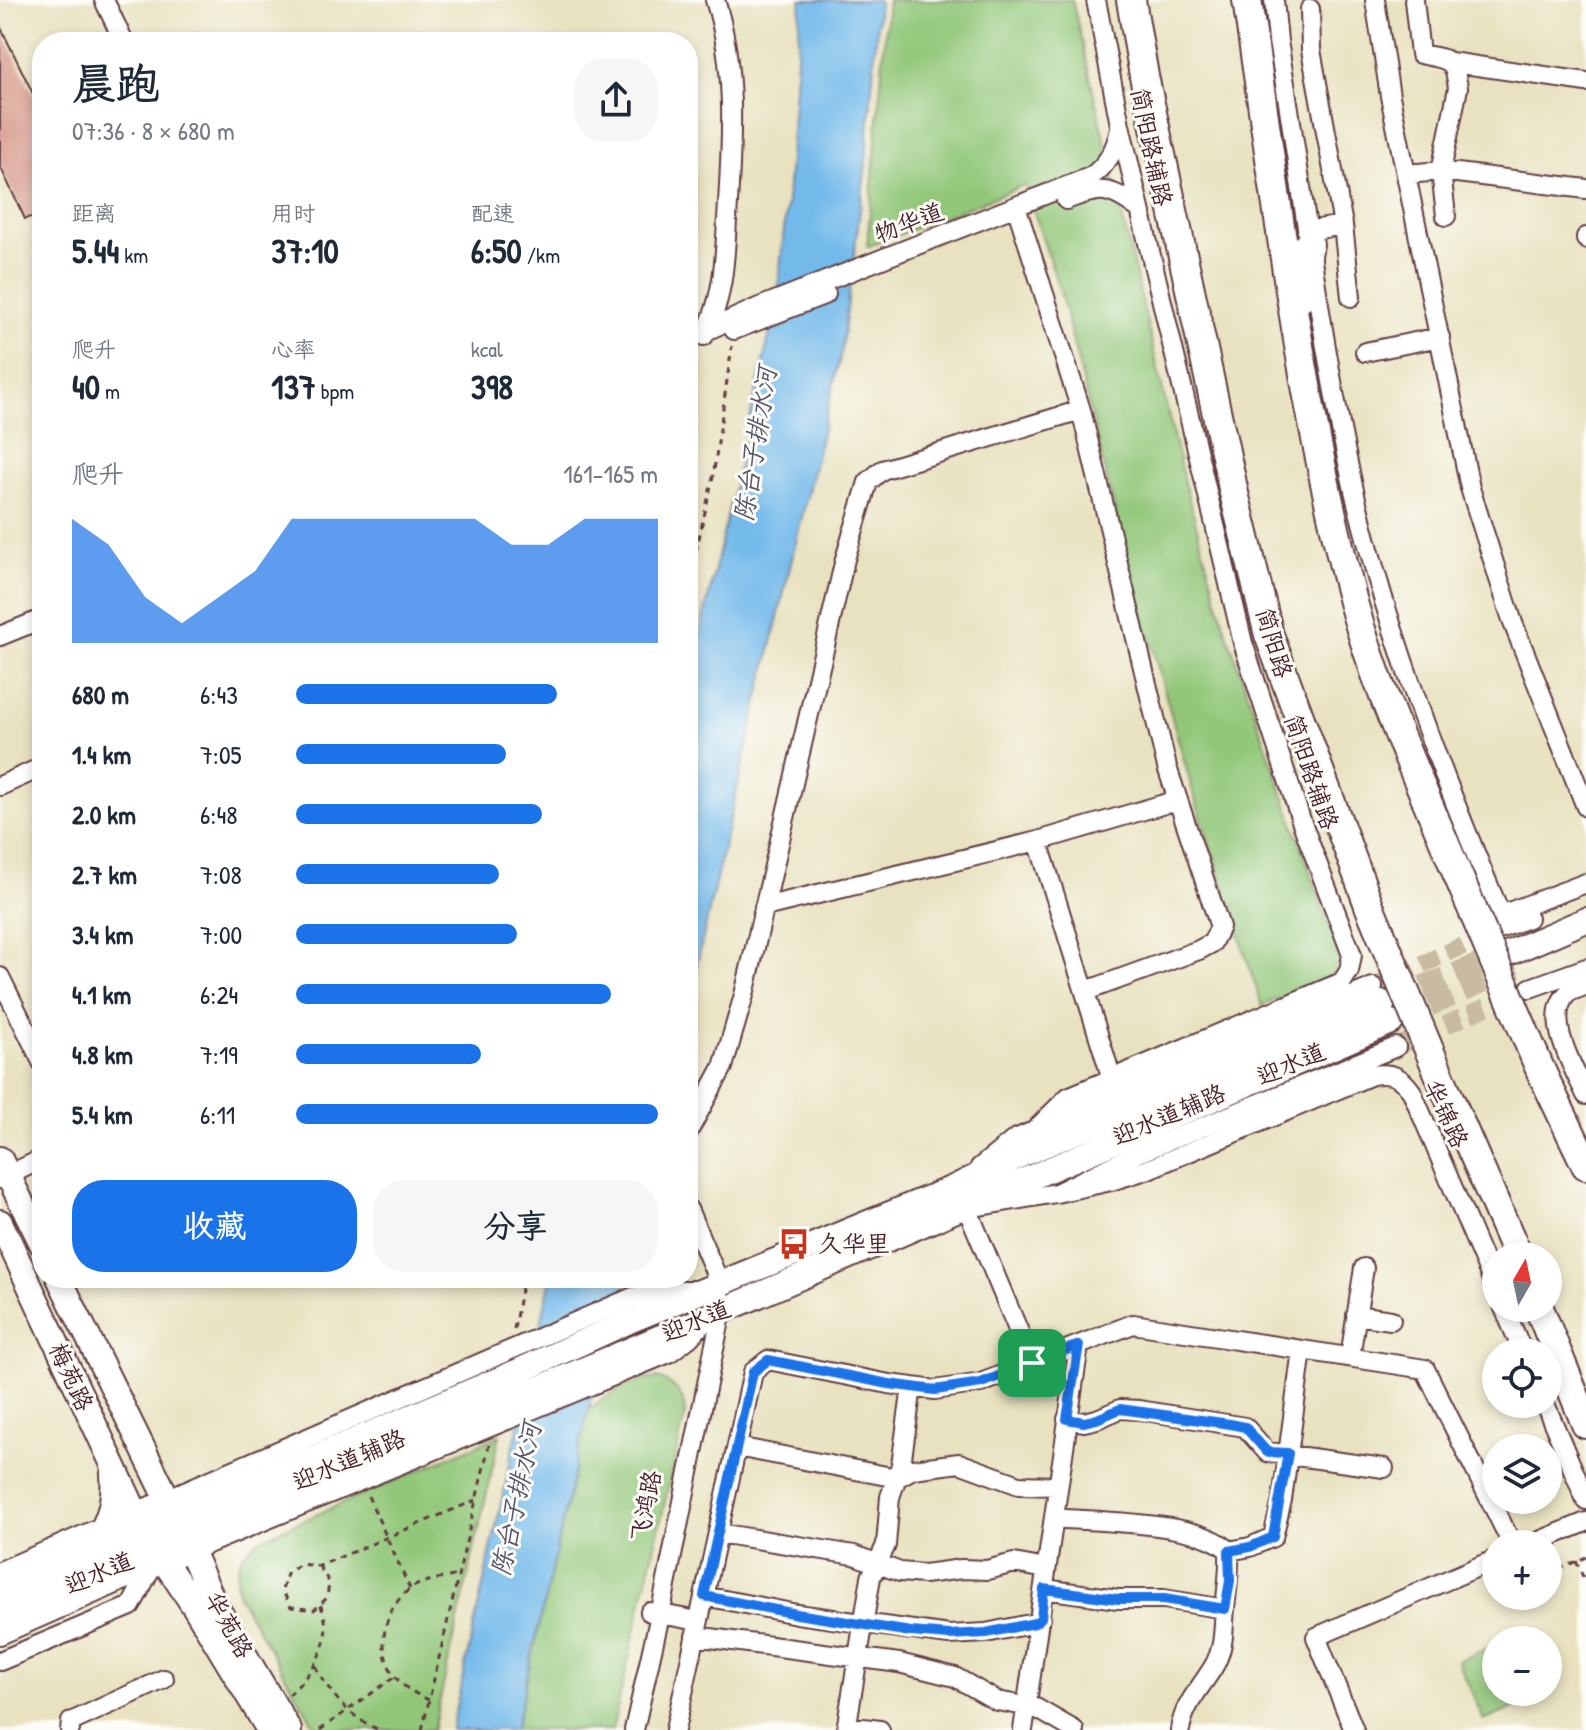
<!DOCTYPE html>
<html lang="zh">
<meta charset="utf-8">
<style>
:root{--surface:#fff;--page:#f6f6f7;--text:#1f2937;--muted:#747a83;--accent:#1a73e8}
body{margin:0;font-family:"Patrick Hand","LXGW WenKai TC",sans-serif;background:var(--page);color:var(--text);height:100vh;display:flex;flex-direction:column;font-size:30px;white-space:nowrap}
*{box-sizing:border-box;margin:0}
p{font-size:26px;color:var(--muted)}
.icon{flex:none;width:44px;height:44px;fill:none;stroke:currentColor;stroke-width:2;stroke-linecap:round;stroke-linejoin:round}
.map{position:relative;flex:1;overflow:hidden}
.details{position:absolute;left:32px;top:32px;width:666px;height:1256px;display:flex;flex-direction:column;background:var(--surface);border-radius:32px;box-shadow:0 4px 12px #0003}
.details>*{flex:none}
.needle{width:52px;rotate:9deg}
.fabs{position:absolute;left:1482px;top:1242px;display:grid;gap:16px}
.fabs a{display:grid;place-items:center;width:80px;height:80px;border-radius:50%;background:var(--surface);box-shadow:0 4px 12px #0003;font-size:40px}
.pin{position:absolute;display:grid;place-items:center;width:68px;height:68px;color:#fff;margin:-34px;border-radius:16px;box-shadow:0 4px 12px #0006}
.round{display:grid;place-items:center;flex:none;width:84px;height:84px;border-radius:32px;background:var(--page)}
.headline{display:flex;align-items:center;justify-content:space-between;height:136px;padding:0 40px}
h1{font-size:44px;font-weight:700;line-height:60px}
.metrics{display:grid;grid-template-columns:repeat(3,1fr);gap:12px;height:136px;padding:8px 40px}
.metrics div{display:grid;align-content:center}
.metrics b{font-size:34px;font-weight:700}
.metrics small{font-size:22px;font-weight:400}
.metrics p{font-size:22px}
.chart{height:224px;padding:16px 40px}
.chart p{display:flex;justify-content:space-between}
.chart svg{width:100%;height:144px;margin-top:8px;fill:var(--accent);opacity:.7}
.cta{display:flex;gap:16px;margin-top:auto;padding:16px 40px}
.cta a{flex:1;height:92px;border-radius:32px;background:var(--accent);color:#fff;font-size:32px;font-weight:700;line-height:92px;text-align:center}
.cta a+a{background:var(--page);color:var(--text)}
ul{padding:0 40px;list-style:none;font-size:26px}
li{display:grid;grid-template-columns:128px 96px 1fr;align-items:center;height:60px}
li i{height:20px;border-radius:10px;background:var(--accent)}
.map>svg:first-child{display:block}
.green{fill:#92c779;stroke:#6e7352;stroke-width:2}
.water{fill:#73baeb;stroke:#5e6c8b;stroke-width:2}
.building{fill:#d59587}
.lines{fill:none;stroke-linecap:round;stroke-linejoin:round}
.minor-tunnel{stroke:#c8bba2;stroke-width:18;stroke-dasharray:18 9;stroke-linecap:butt}
.major-tunnel{stroke:#c8bba2;stroke-width:24;stroke-dasharray:24 12;stroke-linecap:butt}
.minor-casing{stroke:#623c41;stroke-width:22}
.major-casing{stroke:#623c41;stroke-width:28}
.highway-casing{stroke:#623c41;stroke-width:32}
.path{stroke:#623c41;stroke-width:3;stroke-dasharray:6 6;stroke-linecap:butt}
.minor{stroke:#fff;stroke-width:18}
.major{stroke:#fff;stroke-width:24}
.highway{stroke:#fff;stroke-width:28}
.highway-bridge-casing{stroke:#623c41;stroke-width:32;stroke-linecap:butt}
.highway-bridge{stroke:#fff;stroke-width:28}
.route-casing{stroke:#fff;stroke-width:16}
.route{stroke:#1a73e8;stroke-width:10}
.labels{text-anchor:middle;stroke-width:6;stroke-linejoin:round;paint-order:stroke}
.street-label{font-size:24px;fill:#4a1f2b;stroke:#fdfcf7}
.poi-label{font-size:24px;fill:#4a1f2b;stroke:#fdfcf7;text-anchor:start}
.water-label{font-size:26px;font-style:italic;fill:#58556e;stroke:#fdfcf7}
</style>
<div class="map">
<svg width="1586" height="1730" viewBox="0 0 1586 1730">
<rect width="100%" height="100%" fill="#fdfcf7"/>
<filter id="ink" filterUnits="userSpaceOnUse"><feTurbulence type="fractalNoise" baseFrequency=".0125" numOctaves="2"/><feDisplacementMap in="SourceGraphic" scale="16" xChannelSelector="R" yChannelSelector="G"/><feConvolveMatrix kernelMatrix="1 2 1 2 8 2 1 2 1" color-interpolation-filters="sRGB"/></filter>
<filter id="wash" filterUnits="userSpaceOnUse"><feTurbulence type="fractalNoise" baseFrequency=".006" numOctaves="4" result="noise"/><feDisplacementMap in="SourceGraphic" scale="32" xChannelSelector="R" yChannelSelector="G"/><feGaussianBlur stdDeviation="1.8" result="paint"/><feColorMatrix in="noise" values="0 0 0 0 0 0 0 0 0 0 0 0 0 0 0 0 0 1.4 0 .05"/><feComposite in="paint" operator="in"/></filter>
<g filter="url(#wash)">
<rect width="100%" height="100%" fill="#e8e2c0"/>
<path class="green" d="M888,0H1072L1184,482L1226,631L1336,945L1339,961L1330,977L1262,1006L1193,792L1122,540L1061,294L1025,185L867,247Z
M658,1378C677,1385 685,1396 685,1416L612,1730H515L588,1410C609,1394 631,1379 658,1378Z
M500,1435L433,1730H317L239,1597C231,1568 241,1549 267,1536Z
M1490,1647L1496,1660V1692H1510L1516,1707L1484,1721L1458,1661Z"/>
<path class="water" d="M801,0H879L865,172L841,353L726,835L688,1004V685L776,307L787,201Z
M551,1278H627L588,1410L515,1730H451Z"/>
<g id="blocks">
<path class="building" d="M0,26L42,112V213L25,219L0,166Z"/>
</g>
</g>
<g filter="url(#ink)">
<use href="#blocks" fill-opacity="0" stroke="#623c41" stroke-width="2"/>
<g class="lines">
<path class="minor-tunnel" d="M1373,987L1493,932
M1396,1047L1518,993"/>
<path class="major-tunnel" d="M1389,1001L1485,963
M1396,1019L1516,966"/>
<defs>
<path id="minor" d="M104,0L124,42
M1274,0L1278,41C1304,194 1321,348 1356,499C1391,643 1444,780 1501,915L1586,883
M1375,0L1390,96L1470,488L1513,623L1586,807
M1414,0L1420,54C1448,60 1454,56 1458,88L1441,171L1586,189
M1450,62L1586,82
M1406,174L1441,171L1446,216
M1066,200C1101,187 1109,186 1139,209
M1016,206L1081,410L1167,767L1220,927L1212,943L1199,950L1086,991
M1343,225L1351,297
M1307,231L1343,225L1311,50L1310,9
M1586,239V237
M734,330L826,294
M704,336C726,296 725,247 728,203C732,136 736,65 715,0
M688,339L757,308L1090,177C1107,166 1117,147 1120,128
M1365,352L1440,337
M0,636L42,619
M0,786L42,767
M1038,841L1112,1079
M764,907L1038,841L1178,800
M1499,929L1528,918
M0,977L42,1062
M1586,985C1581,988 1572,990 1568,993C1542,1017 1575,1070 1586,1095
M1530,988L1586,968
M688,1132L723,1067L744,995L845,559L868,482L882,470L1081,410
M1033,1132L1068,1097L1342,982L1349,971L1352,955L1302,823L1243,643L1120,125L1096,0
M980,1167L1015,1139L1373,987
M0,1179L42,1159
M1056,1193L1111,1181L1146,1170L1372,1075C1391,1072 1401,1076 1412,1092L1496,1289
M980,1206L1056,1193L1136,1154L1396,1047
M967,1208L1032,1363
M1504,1308L1523,1352
M1356,1315L1391,1320
M1350,1357L1364,1268
M1545,1404L1586,1500
M1067,1419L1084,1422L1097,1419L1120,1409L1139,1410L1245,1427L1267,1452L1384,1468
M737,1447L897,1478L913,1469L959,1463L1019,1485L1058,1486
M1054,1518C1096,1522 1201,1521 1229,1551
M718,1533L854,1555L900,1572L924,1574L962,1569L987,1570L1014,1563L1046,1569
M1532,1544L1586,1522
M0,1571L633,1297L667,1290H696
M1044,1589L1118,1599H1164L1225,1609
M704,1596L797,1614L949,1635L986,1633L1035,1623L1041,1618
M650,1612L698,1621
M0,1635L191,1551L669,1353L689,1338L704,1322
M695,1636L899,1663L955,1677L997,1701L1036,1708L1074,1730
M0,1661L131,1606L150,1570
M847,1726L880,1730
M70,1730L71,1722L164,1679
M634,1730L660,1615L722,1310L715,1272L688,1209
M675,1730L753,1372L768,1360L889,1384L935,1390L981,1383L1133,1324L1425,1369L1512,1544
M846,1730L871,1577L886,1545L890,1497L901,1465L912,1387
M1023,1730L1079,1345
M1180,1730C1184,1703 1202,1687 1215,1664C1225,1645 1223,1628 1225,1608C1227,1588 1230,1571 1229,1551L1250,1547L1273,1537L1282,1500L1302,1350
M1354,1730L1316,1637L1496,1559"/>
<path id="major" d="M1509,953L1586,920
M0,1159L42,1244
M0,1222L144,1531L196,1609L269,1730
M59,1278L176,1516L214,1603L289,1730
M84,1556C105,1531 116,1507 113,1474
M0,1591L521,1370L629,1321L953,1188L1023,1154L1383,1003
M0,1616L708,1317L1391,1022"/>
<path id="highway" d="M1131,0L1144,76L1234,493L1269,635L1370,908
M1247,0C1277,201 1301,404 1353,602C1378,695 1421,784 1457,873
M1299,299L1309,244
M1540,1069L1586,1165
M1447,1093L1518,1256
M1539,1308L1586,1424"/>
</defs>
<use href="#minor" class="minor-casing"/>
<use href="#major" class="major-casing"/>
<use href="#highway" class="highway-casing"/>
<path class="path" d="M688,586L713,477L732,346
M514,1329L523,1278
M368,1496L410,1589
M1576,1561L1586,1584
M319,1566L329,1582L327,1598L314,1610L291,1607L282,1590L287,1574L300,1564L319,1566L476,1500
M1548,1574L1586,1557
M315,1666C331,1695 348,1716 379,1730
M289,1695C313,1671 337,1640 320,1604
M429,1700C421,1696 409,1691 402,1684C374,1659 380,1611 410,1589C422,1580 444,1578 459,1575
M320,1730L396,1676
M422,1730L489,1445"/>
<use href="#minor" class="minor"/>
<use href="#major" class="major"/>
<use href="#highway" class="highway"/>
<defs>
<path id="highway-bridge" d="M1457,873L1540,1069
M1370,908L1447,1093"/>
</defs>
<use href="#highway-bridge" class="highway-bridge-casing"/>
<use href="#highway-bridge" class="highway-bridge"/>
</g>
</g>
<g class="lines" filter="url(#ink)">
<defs>
<path id="route" d="M1079,1345L1067,1419L1084,1422L1097,1419L1120,1409L1230,1424L1245,1427L1267,1452L1288,1453L1273,1537L1250,1547L1229,1551L1230,1581L1225,1609L1164,1599H1118L1044,1589L1041,1618L1035,1623L986,1633L949,1635L911,1632L797,1614L704,1596L753,1372L768,1360L889,1384L935,1390L981,1383Z"/>
</defs>
<use href="#route" class="route-casing"/>
<use href="#route" class="route"/>
</g>
<defs>
<symbol id="bus-bare" viewBox="-9 -9 18 18"><path d="M-5-6H5V4H4V6H2V4H-2V6H-4V4H-5ZM-3.5-4V0h7V-4ZM-3.5 1.2v1.5H-2V1.2ZM2 1.2v1.5H3.5V1.2Z" fill="#c8321e" stroke="#fdfcf7" stroke-width="2.5" paint-order="stroke"/></symbol>
</defs>
<g fill-rule="evenodd">
<use href="#bus-bare" x="772" y="1222" width="44" height="44"/>
</g>
<g class="labels">
<g class="street-label">
<text transform="translate(1151 147) rotate(78)" y="8">简阳路辅路</text>
<text transform="translate(909 223) rotate(-21)" y="8">物华道</text>
<text transform="translate(1274 643) rotate(73)" y="8">简阳路</text>
<text transform="translate(1311 772) rotate(71)" y="8">简阳路辅路</text>
<text transform="translate(1291 1064) rotate(-23)" y="8">迎水道</text>
<text transform="translate(1446 1114) rotate(65)" y="8">华锦路</text>
<text transform="translate(1169 1115) rotate(-23)" y="8">迎水道辅路</text>
<text transform="translate(696 1321) rotate(-23)" y="8">迎水道</text>
<text transform="translate(71 1377) rotate(65)" y="8">梅苑路</text>
<text transform="translate(349 1460) rotate(-23)" y="8">迎水道辅路</text>
<text transform="translate(646 1506) rotate(-79)" y="8">飞鸿路</text>
<text transform="translate(99 1573) rotate(-23)" y="8">迎水道</text>
<text transform="translate(229 1625) rotate(61)" y="8">华苑路</text>
</g>
<g class="poi-label">
<text x="818" y="1252">久华里</text>
</g>
<g class="water-label">
<text transform="translate(755 444) rotate(-81)" y="9">陈台子排水河</text>
<text transform="translate(516 1499) rotate(-78)" y="9">陈台子排水河</text>
</g>
</g>
</svg>
<div class="fabs">
<a><svg class="needle" viewBox="-14 -14 28 28"><path d="M0-13l5 13h-10z" fill="#e53935"/><path d="M0 13l5-13h-10z" fill="#747a83"/></svg></a>
<a><svg class="icon" aria-label="locate" viewBox="0 0 24 24"><circle cx="12" cy="12" r="6"/><path d="M12 2v4M12 18v4M2 12h4M18 12h4"/></svg></a>
<a><svg class="icon" aria-label="layers" viewBox="0 0 24 24"><path d="M12 4l9 5-9 5-9-5zM3 14l9 5 9-5"/></svg></a>
<a>+</a>
<a>−</a>
</div>
<div class="pin" style="left:1032px;top:1363px;background:#1e9e55"><svg class="icon" aria-label="arrive" viewBox="0 0 24 24"><path d="M6 21V4h12l-3 4 3 4H6"/></svg></div>
<section class="details">
<div class="headline"><div><h1>晨跑</h1><p>07:36 · 8 × 680 m</p></div><a class="round"><svg class="icon" aria-label="share" viewBox="0 0 24 24"><path d="M12 15V3M7 8l5-5 5 5M5 13v7h14v-7"/></svg></a></div>
<div class="metrics">
<div><p>距离</p><b>5.44<small> km</small></b></div>
<div><p>用时</p><b>37:10</b></div>
<div><p>配速</p><b>6:50<small> /km</small></b></div>
</div>
<div class="metrics">
<div><p>爬升</p><b>40<small> m</small></b></div>
<div><p>心率</p><b>137<small> bpm</small></b></div>
<div><p>kcal</p><b>398</b></div>
</div>
<div class="chart"><p><span>爬升</span>161–165 m</p>
<svg viewBox="0 0 160 44" preserveAspectRatio="none"><path d="M0 44V6L10 14L20 30L30 38L40 30L50 22L60 6L70 6L80 6L90 6L100 6L110 6L120 14L130 14L140 6L150 6L160 6V44z"/></svg>
</div>
<ul>
<li><b>680 m</b>6:43<i style="width:72%"></i></li>
<li><b>1.4 km</b>7:05<i style="width:58%"></i></li>
<li><b>2.0 km</b>6:48<i style="width:68%"></i></li>
<li><b>2.7 km</b>7:08<i style="width:56%"></i></li>
<li><b>3.4 km</b>7:00<i style="width:61%"></i></li>
<li><b>4.1 km</b>6:24<i style="width:87%"></i></li>
<li><b>4.8 km</b>7:19<i style="width:51%"></i></li>
<li><b>5.4 km</b>6:11<i style="width:100%"></i></li>
</ul>
<div class="cta"><a>收藏</a><a>分享</a></div>
</section>
</div>
